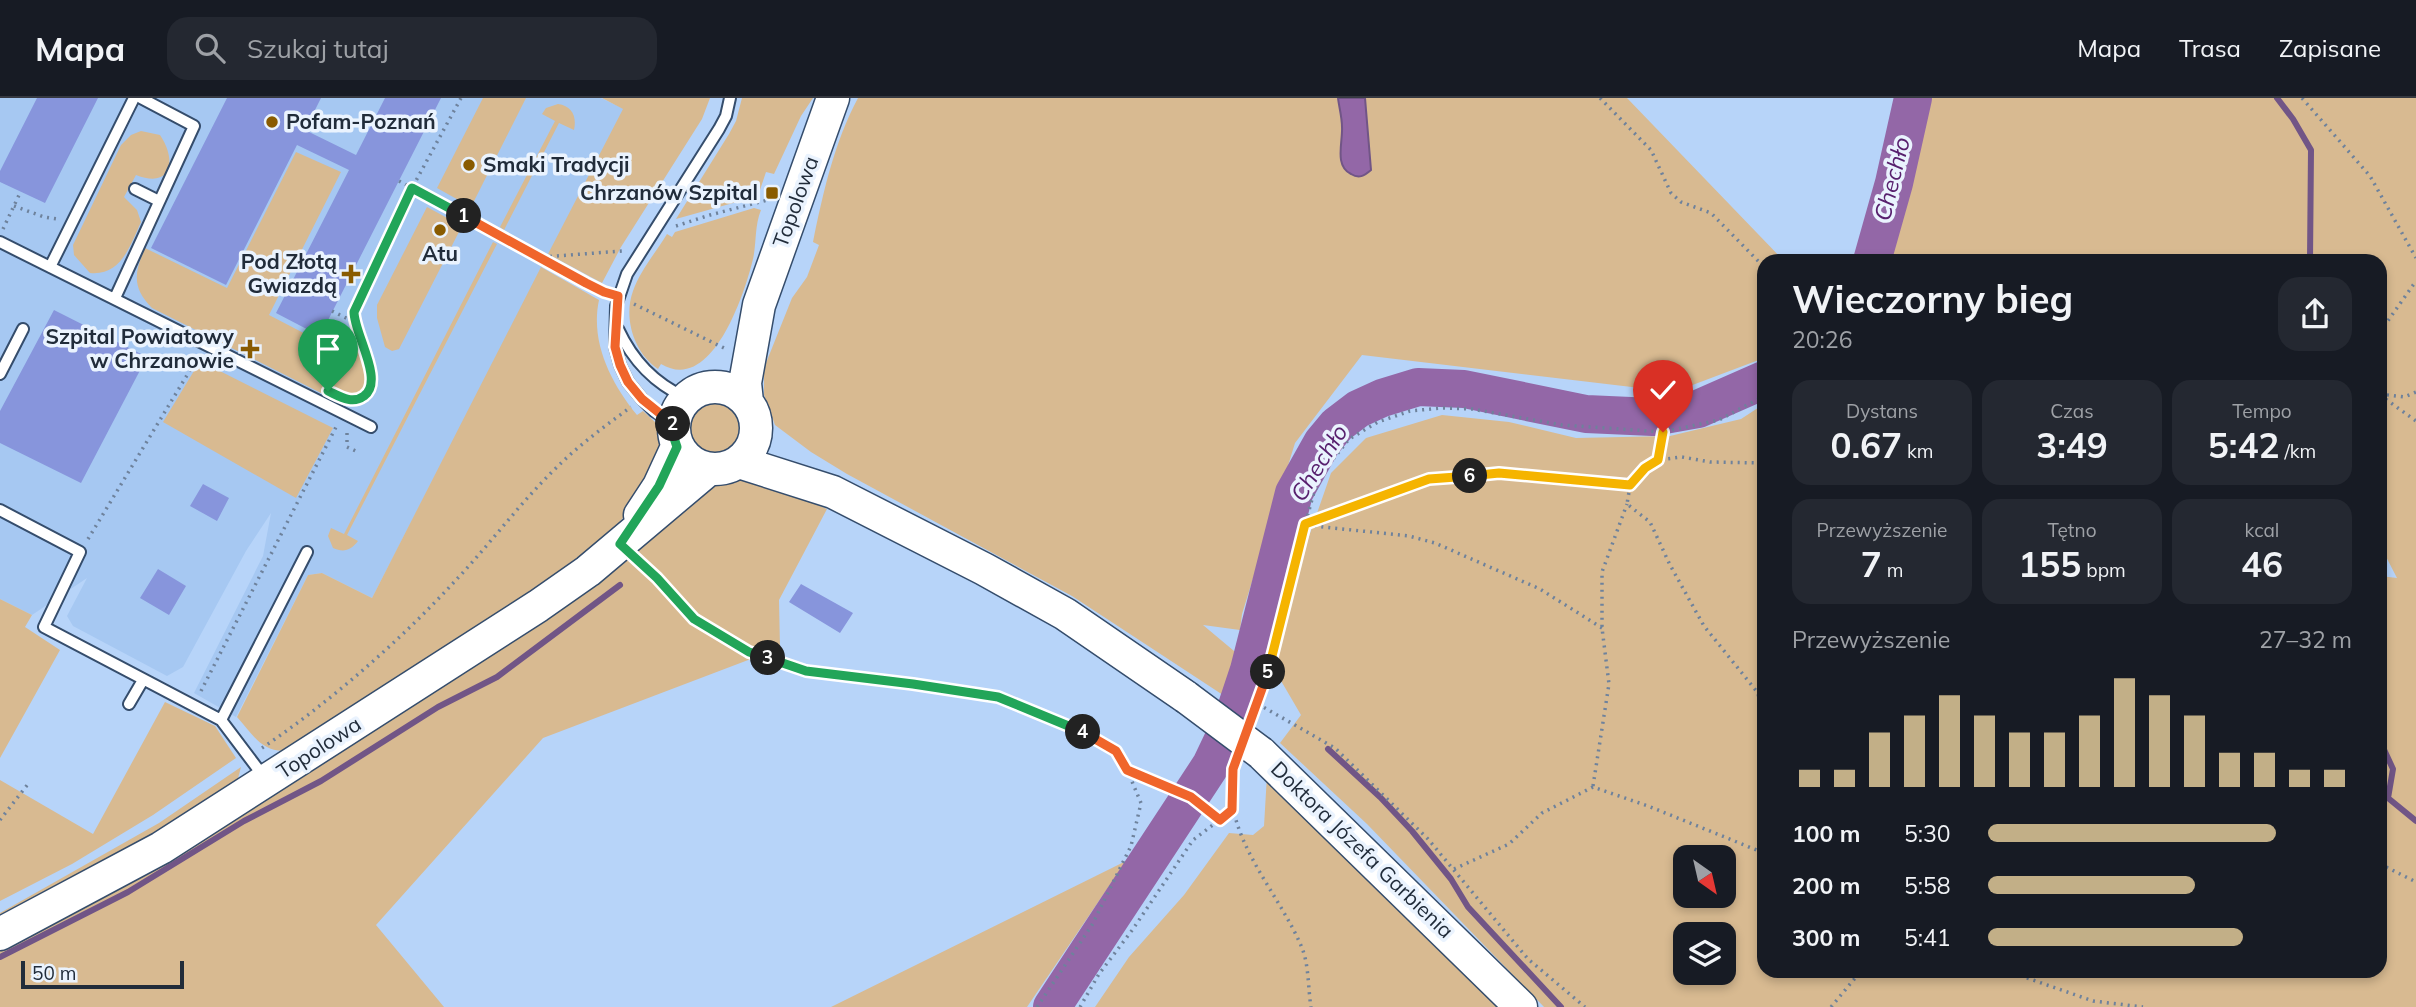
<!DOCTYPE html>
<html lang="pl">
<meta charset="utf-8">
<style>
:root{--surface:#171b24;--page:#242831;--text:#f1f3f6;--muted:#9ea1a6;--line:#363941;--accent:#c2af87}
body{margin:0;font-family:Mulish,sans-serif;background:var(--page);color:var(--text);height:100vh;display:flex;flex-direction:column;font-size:26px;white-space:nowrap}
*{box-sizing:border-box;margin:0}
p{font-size:23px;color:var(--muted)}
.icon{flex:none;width:38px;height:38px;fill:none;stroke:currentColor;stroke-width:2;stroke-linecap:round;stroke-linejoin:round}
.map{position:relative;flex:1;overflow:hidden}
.panel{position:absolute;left:1757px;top:156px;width:630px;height:724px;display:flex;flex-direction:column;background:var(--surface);border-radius:21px;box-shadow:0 4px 10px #0003}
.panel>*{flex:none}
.needle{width:46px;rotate:146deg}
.fabs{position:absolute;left:1673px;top:747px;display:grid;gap:14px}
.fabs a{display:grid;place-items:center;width:63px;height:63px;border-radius:14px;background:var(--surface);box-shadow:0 4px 10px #0003;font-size:35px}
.scale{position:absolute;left:21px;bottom:18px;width:163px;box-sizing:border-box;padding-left:7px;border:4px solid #212c3a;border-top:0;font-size:19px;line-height:24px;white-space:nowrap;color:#212c3a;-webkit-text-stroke:5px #eaf3fe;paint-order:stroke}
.pin{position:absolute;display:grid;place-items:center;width:60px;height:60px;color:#fff;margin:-72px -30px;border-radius:50% 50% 50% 0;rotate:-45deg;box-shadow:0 0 7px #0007}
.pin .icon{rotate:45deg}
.km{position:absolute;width:35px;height:35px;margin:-18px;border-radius:50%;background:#222;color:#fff;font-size:19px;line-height:35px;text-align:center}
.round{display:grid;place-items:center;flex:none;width:74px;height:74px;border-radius:21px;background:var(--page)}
.head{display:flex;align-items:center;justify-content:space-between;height:119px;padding:0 35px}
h1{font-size:38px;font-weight:700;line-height:52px}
.metrics{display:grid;grid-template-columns:repeat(3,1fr);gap:10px;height:119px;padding:7px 35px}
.metrics div{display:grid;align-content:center;border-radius:18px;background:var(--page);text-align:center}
.metrics b{font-size:35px;font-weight:700}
.metrics small{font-size:19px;font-weight:400}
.metrics p{font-size:19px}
.chart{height:196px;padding:14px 35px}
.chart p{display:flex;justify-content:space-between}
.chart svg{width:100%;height:126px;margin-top:7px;stroke:var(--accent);stroke-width:6}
ul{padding:0 35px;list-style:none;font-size:23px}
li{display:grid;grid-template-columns:112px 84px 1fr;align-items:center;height:52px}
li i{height:18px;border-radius:9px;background:var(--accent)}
header{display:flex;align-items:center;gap:42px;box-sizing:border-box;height:98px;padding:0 35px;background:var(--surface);border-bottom:2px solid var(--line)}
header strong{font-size:33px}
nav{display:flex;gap:38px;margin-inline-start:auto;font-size:24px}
.search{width:490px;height:63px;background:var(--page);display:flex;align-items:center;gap:18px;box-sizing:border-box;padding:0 24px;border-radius:21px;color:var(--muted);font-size:26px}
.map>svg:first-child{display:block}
.built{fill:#a6c8f2}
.green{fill:#d8ba91;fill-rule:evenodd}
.water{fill:#9367a7;stroke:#715586;stroke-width:2}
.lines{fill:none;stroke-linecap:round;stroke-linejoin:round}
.stream{stroke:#715586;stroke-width:6}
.river{stroke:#9367a7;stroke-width:38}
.building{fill:#8795dc}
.lane-casing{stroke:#354d6c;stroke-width:14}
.secondary-casing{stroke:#354d6c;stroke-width:35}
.path{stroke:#6e829c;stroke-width:3.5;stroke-dasharray:2 5;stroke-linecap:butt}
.lane{stroke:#fff;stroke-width:10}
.secondary{stroke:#fff;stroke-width:32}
.secondary-bridge-casing{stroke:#354d6c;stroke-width:35;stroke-linecap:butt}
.secondary-bridge{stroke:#fff;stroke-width:32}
.split-1-casing{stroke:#fff;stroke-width:14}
.split-2-casing{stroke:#fff;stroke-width:14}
.split-3-casing{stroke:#fff;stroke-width:14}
.split-4-casing{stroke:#fff;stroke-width:14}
.split-5-casing{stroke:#fff;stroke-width:14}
.split-6-casing{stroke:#fff;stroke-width:14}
.split-7-casing{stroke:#fff;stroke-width:14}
.split-1{stroke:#22a559;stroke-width:9}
.split-2{stroke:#f0652b;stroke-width:9}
.split-3{stroke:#22a559;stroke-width:9}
.split-4{stroke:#22a559;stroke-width:9}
.split-5{stroke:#f0652b;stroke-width:9}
.split-6{stroke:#f5b400;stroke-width:9}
.split-7{stroke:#f5b400;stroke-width:9}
.poi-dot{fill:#895b00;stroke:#eaf3fe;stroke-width:2.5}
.labels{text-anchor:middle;stroke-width:7;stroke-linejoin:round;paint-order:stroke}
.poi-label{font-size:21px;font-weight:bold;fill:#212c3a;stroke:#eaf3fe;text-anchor:end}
.street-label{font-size:21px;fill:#212c3a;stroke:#eaf3fe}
.water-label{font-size:23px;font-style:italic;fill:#58206e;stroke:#eaf3fe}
</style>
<header>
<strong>Mapa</strong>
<div class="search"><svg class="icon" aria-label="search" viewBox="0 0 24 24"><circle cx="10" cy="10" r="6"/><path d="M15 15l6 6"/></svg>Szukaj tutaj</div>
<nav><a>Mapa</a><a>Trasa</a><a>Zapisane</a></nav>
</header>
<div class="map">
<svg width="2416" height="909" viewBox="0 0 2416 909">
<rect width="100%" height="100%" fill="#b7d4f9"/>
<path class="built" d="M0,0H601L624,11L372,500L322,475L308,477L236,619L194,595L263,458L271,415L246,453L183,569L167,578L73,528L67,518L87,480L32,517L0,501Z"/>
<path class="green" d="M483,0H526L471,109L437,90Z
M602,0H710L702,21L621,149L602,185L548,156L623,11Z
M742,0H813L801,18L774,76L766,74L758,98L676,121L729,36L736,23Z
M858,0H1627L1784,163H1764V260L1674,294L1362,257L1295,345L1242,516L1240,532L1203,527L1240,558L1226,599L1072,498L847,376L811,354L775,327L764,297V270L792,200L807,179L819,147L813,144C823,95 834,45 858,0Z
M1924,0H2416V909H1544L1367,726L1280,645L1301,617L1267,559L1331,375L1366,340L1442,317L1509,324L1576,340L1670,338L1741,321L1764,306V873H2380V478L2397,480L2380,447V163H1886L1887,137ZM1685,760H1724V798H1685ZM1685,836H1724V875H1685Z
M558,6C572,8 577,18 574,32L559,25L504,132L500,129L555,23L542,16L546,10Z
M141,33L160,37C177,62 172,91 136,77L124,99L137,112L141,124C130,148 121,178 90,175L74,157L73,147L121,47L131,37Z
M296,54L341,74L269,217L342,255L353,231L369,279L365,294C351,304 341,296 327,289L323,296L152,210C132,190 134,175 145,150L227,190Z
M427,109L462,128L399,251L392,253L385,249L377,220V207Z
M754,110L761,112C754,129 757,148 752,165C743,200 711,296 661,266L658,271C634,255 623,220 633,193C640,173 656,154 667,136L672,139L675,134Z
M493,144L497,146L347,437L358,443C351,452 344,455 333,450L328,438L331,430L344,436Z
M541,169L599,202C590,244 611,285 637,317L643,313L655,324L661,336L663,347L633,408L612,433L565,473L292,652C263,657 255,639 237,619L308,477L322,475L372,500Z
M200,263L333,330L296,400L163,324Z
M689 330a25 25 0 1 1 50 0a25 25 0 1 1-50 0Z
M737,378L789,394L827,411L779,502L780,550L543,640L376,827L444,909H0V850L711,386Z
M0,501L32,517L25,529L60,552L0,660Z
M165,604L215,628L236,660L153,717L72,766L0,803V682L93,736Z
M241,669L236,688L230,695L0,825V815L159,725Z
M1267,677L1500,909H1095L1129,859L1184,797L1229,735L1253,737L1264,728Z
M1126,763L1027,909H831Z"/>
<path class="water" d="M1338,0H1365L1371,72C1364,78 1359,81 1351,76C1334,68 1343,44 1342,29C1342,19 1339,9 1338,0Z"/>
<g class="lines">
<path class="stream" d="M2277,0L2293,21L2311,52L2310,163
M1238,569L1249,572L1259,585
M2380,643L2393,671L2388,700L2416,723
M1328,651L1380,699L1412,733L1451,781L1468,809L1561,909
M0,859L128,794L244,723L321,683L438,609L497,579L620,487"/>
<path class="river" d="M1872,163L1894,85L1913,0
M1052,909L1211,667L1232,623L1249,572L1294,395L1322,345L1337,327L1358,311L1382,300L1418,289L1464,291L1586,316L1653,319L1698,311L1764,282"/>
</g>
<path class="building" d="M37,0H98L45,105L0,84V73Z
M227,0H321L305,32L356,57L385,0H441L320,238L276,215L349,72L297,47L226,187L151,150Z
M54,212L147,259L81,385L0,345V313Z
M203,386L229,400L217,423L190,408Z
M158,471L186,488L169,517L140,500Z
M801,486L853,515L840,535L789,504Z"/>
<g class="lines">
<defs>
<path id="lane" d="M135,91L159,103
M0,144L371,329
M50,169L134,0
M115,200L194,28L141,0
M618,231C633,263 654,285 686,300
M0,276L23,231
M673,325L654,313L642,301L628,284L620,267L615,249L616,208L627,176L719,31L726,18L730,0
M0,412L80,454L44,529L221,622L264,679
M129,606L143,582
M221,622L307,454"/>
<path id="secondary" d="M674 330a41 41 0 1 1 82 0a41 41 0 1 1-82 0Z
M747,304L745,285L759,207L833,0
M739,364L833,394L984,471L1065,516L1186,599
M640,417L659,388L677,349
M1261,655L1521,909
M0,836L161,750L538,508L588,473L709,371"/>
</defs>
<use href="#lane" class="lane-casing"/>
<use href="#secondary" class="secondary-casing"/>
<path class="path" d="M1600,0L1651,52L1671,95L1681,104L1711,115L1764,169
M2302,0L2370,78L2416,160
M399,83L604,194
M14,108L44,119L57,121
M676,128L710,117L768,102
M3,131L20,95
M543,159L622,153
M634,206L724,250
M332,213L354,224
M2380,234L2416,183
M2380,296L2404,299L2416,294
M2380,297L2416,323
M355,302C392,295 354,237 354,213L412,90L461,0
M347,335V349L358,354
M1658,362L1663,334
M1630,388L1627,406L1650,424L1670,467L1704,528L1758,595L1764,634
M1630,388L1645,370L1658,362L1682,359L1710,364L1764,365
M88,441L198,259
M639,464L694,521L749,554L806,573L913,586L998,599L1075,629L1117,653L1127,672L1191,699L1220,722
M1602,530L1540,491L1435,445L1409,438L1305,427L1314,394L1327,369L1349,341L1378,324L1410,313L1442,310L1472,311L1562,327L1663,334L1719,322L1764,298
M201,593L336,329
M1258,606L1335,650L1428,741L1528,861L1585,909
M1253,617L1268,573L1305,427L1429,381L1499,375L1630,388
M262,650C330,604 401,542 456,482C490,446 520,405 556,370C579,347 605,328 631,309
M1235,667C1216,732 1279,793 1302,850C1309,867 1308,891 1311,909
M1593,688L1609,586L1602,530V474L1627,406
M0,722L28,686
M2380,766L2416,784
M1454,771L1509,746L1542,715L1593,689L1648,708L1764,755
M2007,873L2093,903L2143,909
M1037,909L1092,827L1131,748L1141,705L1128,674
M1080,909L1099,876L1133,831L1193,742L1231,713
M1831,909L1861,873"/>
<use href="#lane" class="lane"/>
<use href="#secondary" class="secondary"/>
<defs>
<path id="secondary-bridge" d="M1186,599L1261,655"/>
</defs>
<use href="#secondary-bridge" class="secondary-bridge-casing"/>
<use href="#secondary-bridge" class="secondary-bridge"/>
</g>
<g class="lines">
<defs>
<path id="split-1" d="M328,293C339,298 352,307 364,298C385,283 354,236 354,214L412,90L464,118"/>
<path id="split-2" d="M464,118L586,185L604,194L618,198L615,249L620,267L628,284L642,301L673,326"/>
<path id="split-3" d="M673,326V337L677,349L659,388L620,446L657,480L694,521L749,554L768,560"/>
<path id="split-4" d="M768,560L806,573L913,586L998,599L1083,634"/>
<path id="split-5" d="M1083,634L1116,653L1127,672L1191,699L1220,722L1232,712L1233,671L1268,574"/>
<path id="split-6" d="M1268,574L1305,426L1429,381L1470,378"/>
<path id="split-7" d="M1470,378L1499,375L1630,387L1645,370L1658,362L1663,334"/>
</defs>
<use href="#split-1" class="split-1-casing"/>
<use href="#split-2" class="split-2-casing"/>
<use href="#split-3" class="split-3-casing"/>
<use href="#split-4" class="split-4-casing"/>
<use href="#split-5" class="split-5-casing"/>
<use href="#split-6" class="split-6-casing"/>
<use href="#split-7" class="split-7-casing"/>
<use href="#split-1" class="split-1"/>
<use href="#split-2" class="split-2"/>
<use href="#split-3" class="split-3"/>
<use href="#split-4" class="split-4"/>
<use href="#split-5" class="split-5"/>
<use href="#split-6" class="split-6"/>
<use href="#split-7" class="split-7"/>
</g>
<g class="poi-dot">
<circle cx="272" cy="24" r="7"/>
<circle cx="469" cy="67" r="7"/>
<rect x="765" y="88" width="14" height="14" rx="3.5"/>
<circle cx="440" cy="132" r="7"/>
<path d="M347.5 165.5h7v7h7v7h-7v7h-7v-7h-7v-7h7z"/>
<path d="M246.5 240.5h7v7h7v7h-7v7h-7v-7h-7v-7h7z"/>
</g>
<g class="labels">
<g class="poi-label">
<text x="286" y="31" text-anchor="start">Pofam-Poznań</text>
<text x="483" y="74" text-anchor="start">Smaki Tradycji</text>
<text x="758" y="102">Chrzanów Szpital</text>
<text x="440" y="163" text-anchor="middle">Atu</text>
<text x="337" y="171">Pod Złotą<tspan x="337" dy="24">Gwiazdą</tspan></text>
<text x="234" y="246">Szpital Powiatowy<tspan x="234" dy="24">w Chrzanowie</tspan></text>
</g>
<g class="street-label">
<text transform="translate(796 104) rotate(-70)" y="7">Topolowa</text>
<text transform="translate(319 650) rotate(-33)" y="7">Topolowa</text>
<text transform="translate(1362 752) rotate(44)" y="7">Doktora Józefa Garbienia</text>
</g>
<g class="water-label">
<text transform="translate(1892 81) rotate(-76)" y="8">Chechło</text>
<text transform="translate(1319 365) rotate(-58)" y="8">Chechło</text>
</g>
</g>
</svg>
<div class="fabs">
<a><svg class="needle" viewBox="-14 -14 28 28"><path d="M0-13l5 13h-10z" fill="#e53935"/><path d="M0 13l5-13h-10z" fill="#9ea1a6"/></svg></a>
<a><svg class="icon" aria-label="layers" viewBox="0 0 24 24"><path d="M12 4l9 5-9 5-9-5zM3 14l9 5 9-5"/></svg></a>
</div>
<div class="scale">50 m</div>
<div class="pin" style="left:328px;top:293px;background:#1e9e55"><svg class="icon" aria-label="arrive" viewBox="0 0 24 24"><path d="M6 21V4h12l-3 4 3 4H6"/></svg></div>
<div class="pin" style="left:1663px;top:334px;background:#d93025"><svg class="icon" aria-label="check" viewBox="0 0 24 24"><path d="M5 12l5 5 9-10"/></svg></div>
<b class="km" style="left:464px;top:118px">1</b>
<b class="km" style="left:673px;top:326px">2</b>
<b class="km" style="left:768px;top:560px">3</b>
<b class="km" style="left:1083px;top:634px">4</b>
<b class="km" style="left:1268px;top:574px">5</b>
<b class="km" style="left:1470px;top:378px">6</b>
<section class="panel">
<div class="head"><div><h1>Wieczorny bieg</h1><p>20:26</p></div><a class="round"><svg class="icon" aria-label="share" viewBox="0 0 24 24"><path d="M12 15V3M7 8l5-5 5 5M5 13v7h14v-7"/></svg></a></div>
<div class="metrics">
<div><p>Dystans</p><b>0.67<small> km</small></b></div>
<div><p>Czas</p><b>3:49</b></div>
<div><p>Tempo</p><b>5:42<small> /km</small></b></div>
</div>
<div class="metrics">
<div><p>Przewyższenie</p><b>7<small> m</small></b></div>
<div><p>Tętno</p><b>155<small> bpm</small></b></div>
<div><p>kcal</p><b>46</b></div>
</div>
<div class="chart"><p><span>Przewyższenie</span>27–32 m</p>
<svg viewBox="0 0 160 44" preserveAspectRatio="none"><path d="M5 44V38M15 44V38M25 44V25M35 44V19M45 44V12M55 44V19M65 44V25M75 44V25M85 44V19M95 44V6M105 44V12M115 44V19M125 44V32M135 44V32M145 44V38M155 44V38"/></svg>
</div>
<ul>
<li><b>100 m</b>5:30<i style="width:79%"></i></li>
<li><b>200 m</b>5:58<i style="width:57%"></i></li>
<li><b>300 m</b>5:41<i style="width:70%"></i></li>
</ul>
</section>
</div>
